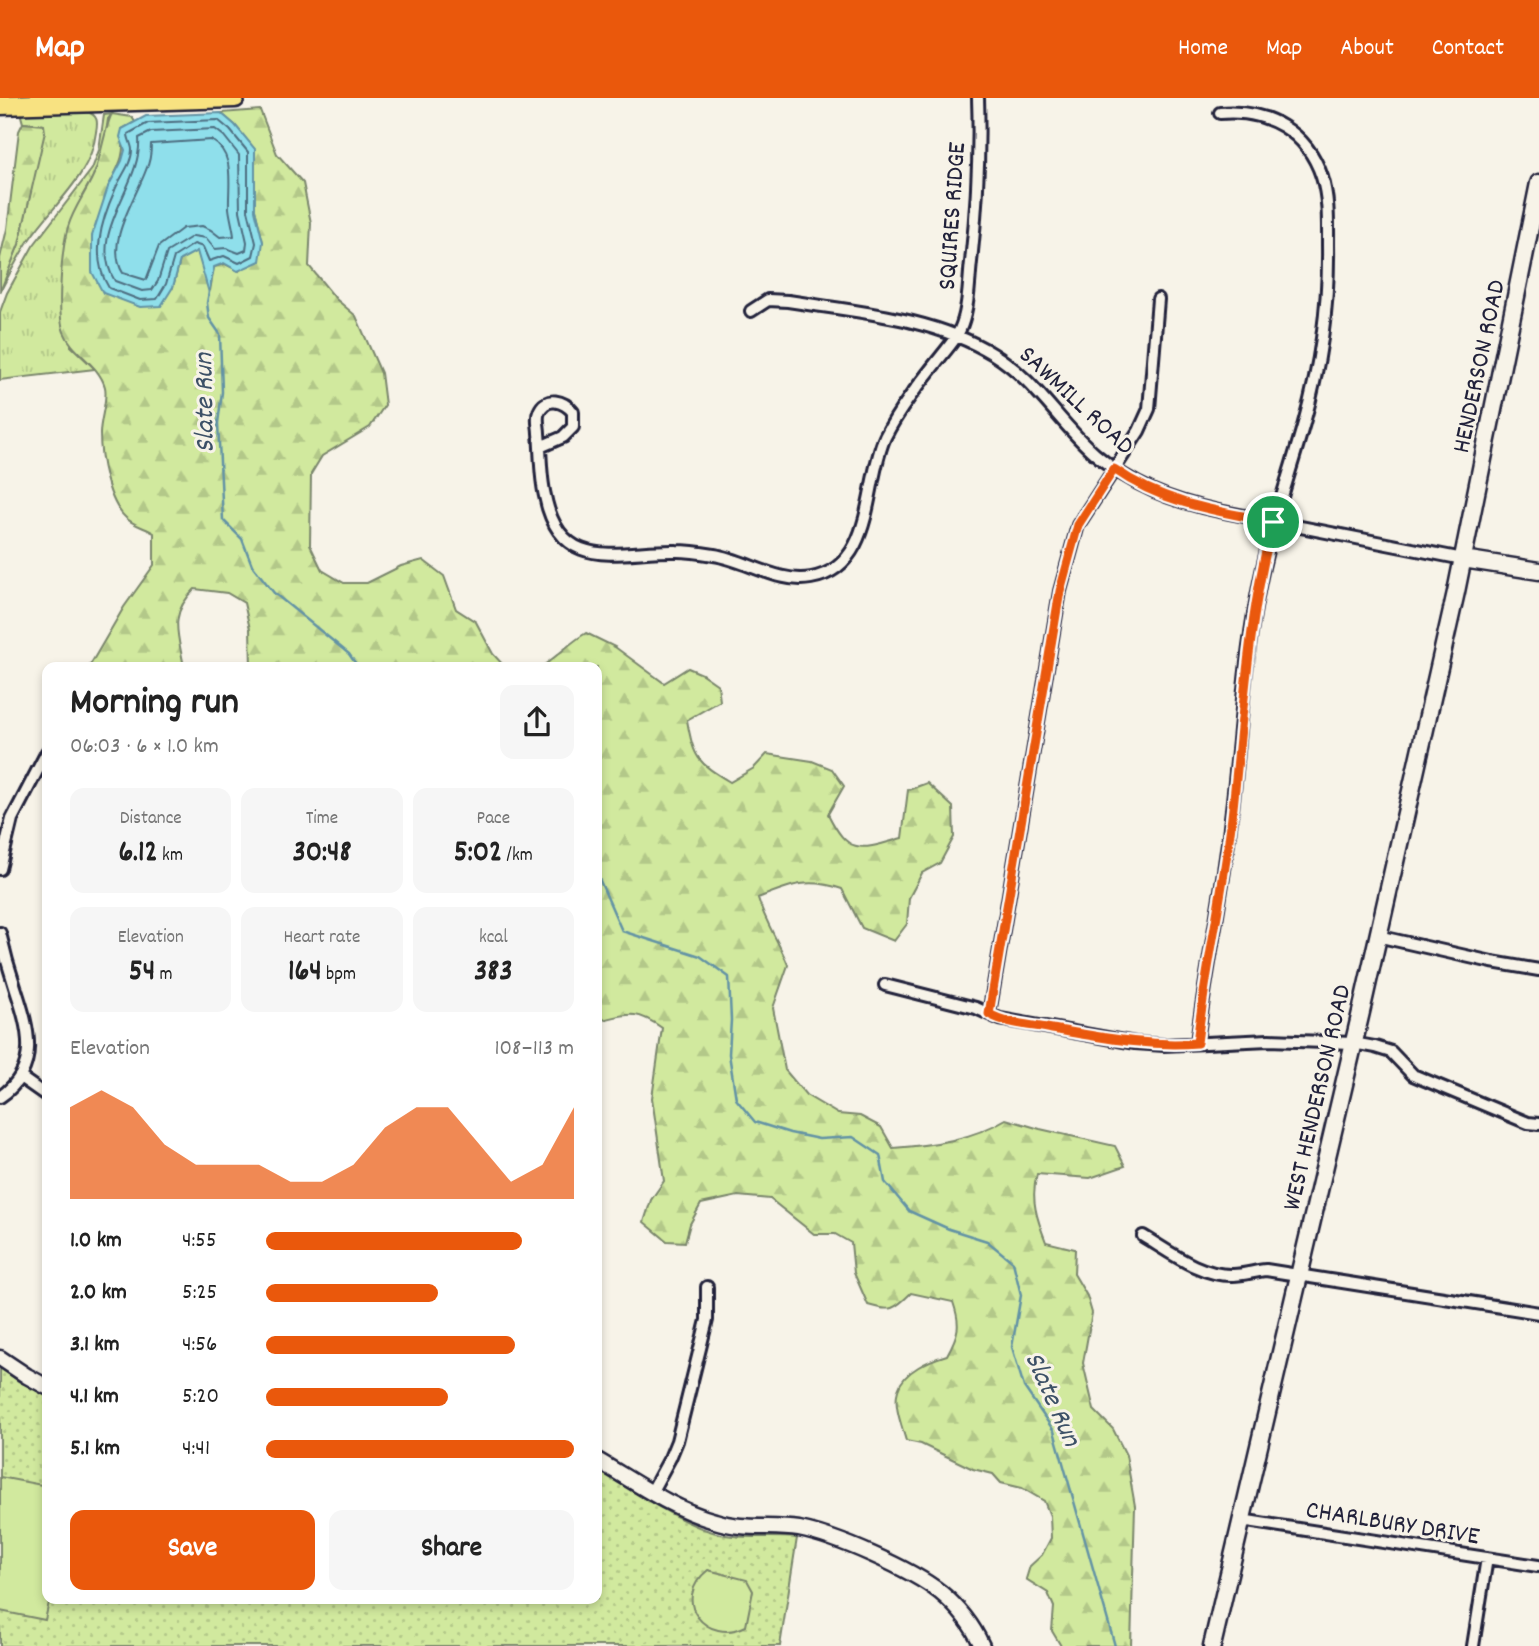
<!DOCTYPE html>
<meta charset="utf-8">
<style>
:root{--surface:#fff;--page:#f6f6f6;--text:#222;--muted:#767676;--accent:#ea580c}
body{margin:0;font-family:Dekko,sans-serif;background:var(--page);color:var(--text);height:100vh;display:flex;flex-direction:column;font-size:26px;white-space:nowrap}
*{box-sizing:border-box;margin:0}
p{font-size:23px;color:var(--muted)}
.icon{flex:none;width:38px;height:38px;fill:none;stroke:currentColor;stroke-width:2;stroke-linecap:round;stroke-linejoin:round}
.map{position:relative;flex:1;overflow:hidden}
.sheet{position:absolute;left:42px;top:564px;width:560px;height:942px;display:flex;flex-direction:column;background:var(--surface);border-radius:14px;box-shadow:0 4px 10px #0003}
.sheet>*{flex:none}
.pin{position:absolute;display:grid;place-items:center;width:60px;height:60px;color:#fff;margin:-30px;border:4px solid #fff;border-radius:50%;box-shadow:0 2px 7px #0007}
.round{display:grid;place-items:center;flex:none;width:74px;height:74px;border-radius:14px;background:var(--page)}
.headline{display:flex;align-items:center;justify-content:space-between;height:119px;padding:0 28px}
h1{font-size:38px;font-weight:700;line-height:52px}
.stats{display:grid;grid-template-columns:repeat(3,1fr);gap:10px;height:119px;padding:7px 28px}
.stats div{display:grid;align-content:center;border-radius:14px;background:var(--page);text-align:center}
.stats b{font-size:30px;font-weight:700}
.stats small{font-size:19px;font-weight:400}
.stats p{font-size:19px}
.chart{height:196px;padding:14px 28px}
.chart p{display:flex;justify-content:space-between}
.chart svg{width:100%;height:126px;margin-top:7px;fill:var(--accent);opacity:.7}
.primary-button{display:flex;gap:14px;margin-top:auto;padding:14px 28px}
.primary-button a{flex:1;height:80px;border-radius:14px;background:var(--accent);color:#fff;font-size:28px;font-weight:700;line-height:80px;text-align:center}
.primary-button a+a{background:var(--page);color:var(--text)}
ul{padding:0 28px;list-style:none;font-size:23px}
li{display:grid;grid-template-columns:112px 84px 1fr;align-items:center;height:52px}
li i{height:18px;border-radius:9px;background:var(--accent)}
header{display:flex;align-items:center;gap:42px;box-sizing:border-box;height:98px;padding:0 35px;background:var(--accent);color:#fff}
header strong{font-size:33px}
nav{display:flex;gap:38px;margin-inline-start:auto;font-size:24px}
.map>svg:first-child{display:block}
.grass{fill:url(#grass-tufts);stroke:#7a866c;stroke-width:2}
.forest{fill:url(#forest-firs);stroke:#7a866c;stroke-width:2}
.park{fill:url(#park-dots);stroke:#7a866c;stroke-width:2}
.pitch{fill:#d1e99e;stroke:#7a866c;stroke-width:2}
.water{fill:#8fdfeb;stroke:#6393a5;stroke-width:2}
.lines{fill:none;stroke-linecap:round;stroke-linejoin:round}
.shore{stroke:#4e6e81;stroke-width:2}
.stream{stroke:#6393a5;stroke-width:2.5}
.minor-casing{stroke:#22223b;stroke-width:16}
.tertiary-casing{stroke:#22223b;stroke-width:19}
.secondary-casing{stroke:#22223b;stroke-width:21}
.primary-casing{stroke:#22223b;stroke-width:23}
.minor{stroke:#f7f3e8;stroke-width:10}
.tertiary{stroke:#f7f3e8;stroke-width:14}
.secondary{stroke:#f7f3e8;stroke-width:16}
.primary{stroke:#f8e281;stroke-width:18}
.route-casing{stroke:#fff;stroke-width:14}
.route{stroke:#ea580c;stroke-width:9}
.labels{text-anchor:middle;stroke-width:6;stroke-linejoin:round;paint-order:stroke}
.street-label{font-size:26px;fill:#22223b;stroke:#f7f3e8}
.water-label{font-size:28px;font-style:italic;fill:#3d5167;stroke:#f7f3e8}
</style>
<header>
<strong>Map</strong>
<nav><a>Home</a><a>Map</a><a>About</a><a>Contact</a></nav>
</header>
<div class="map">
<svg width="1539" height="1548" viewBox="0 0 1539 1548">
<defs>
<pattern id="grass-tufts" width="24" height="20" patternUnits="userSpaceOnUse" patternTransform="scale(1.75)"><rect width="24" height="20" fill="#d1e99e"/><path d="M3 7l-1-3M5 7V3M7 7l1-3M15 17l-1-3M17 17v-4M19 17l1-3" fill="none" stroke="#b3c889"/></pattern>
<pattern id="forest-firs" width="22" height="20" patternUnits="userSpaceOnUse" patternTransform="scale(1.75)"><rect width="22" height="20" fill="#d1e99e"/><path d="M5 1l3.5 6h-7zM16 11l3.5 6h-7z" fill="#b3c889"/></pattern>
<pattern id="park-dots" width="8" height="8" patternUnits="userSpaceOnUse" patternTransform="scale(1.75)"><rect width="8" height="8" fill="#d1e99e"/><path d="M2 2h.1M6 6h.1" fill="none" stroke="#b3c889" stroke-width="1.8" stroke-linecap="round"/></pattern>
</defs>
<rect width="100%" height="100%" fill="#f7f3e8"/>
<filter id="ink" filterUnits="userSpaceOnUse"><feTurbulence type="fractalNoise" baseFrequency=".0143" numOctaves="2"/><feDisplacementMap in="SourceGraphic" scale="14" xChannelSelector="R" yChannelSelector="G"/><feConvolveMatrix kernelMatrix="1 2 1 2 8 2 1 2 1" color-interpolation-filters="sRGB"/></filter>
<g filter="url(#ink)">
<path class="grass" d="M20,14H87C98,17 98,24 96,34C91,79 52,107 29,142C18,159 9,177 0,194L19,146L44,34L43,27L23,25Z
M112,16L108,21L105,42L95,75L81,100L71,248L95,271L0,282V214L7,195L33,148L92,71L99,52L104,17Z"/>
<path class="forest" d="M260,12L277,56L303,85L311,125L309,168L336,201L356,218L381,275L385,307L370,329L322,358L311,376L310,447L322,472L344,485H367L401,468L423,462L444,478L456,511L476,524L493,556L505,569H251L250,531L244,505L227,495L195,491C168,517 178,535 184,569H89L124,509L154,467V435C146,430 133,427 126,420C108,404 100,359 100,336C100,321 108,302 105,289C99,266 72,255 64,234C56,215 62,149 68,129C74,108 89,91 96,71C100,60 107,22 112,16L132,19L135,24L122,31C126,58 120,66 108,89L173,189L180,162L197,152L210,193L214,169L225,166L239,173L263,144L255,112V52L235,27L221,15Z
M23,25L44,27L45,34L19,146L0,194V160L7,131L19,33Z
M586,535L615,549L664,585L688,570L702,576L718,587L720,603L687,622C694,661 697,664 730,684L754,670L767,656L812,663L832,671L844,688L828,716C849,758 860,752 902,740L908,692L927,685L953,709L954,739L940,765L922,775L909,800L907,826L894,843L862,830L842,791C808,779 790,787 758,800C765,824 779,844 788,867L773,910L785,972L806,997L838,1016L860,1018L881,1029L893,1050C933,1047 971,1042 1006,1021L1040,1031L1115,1048L1125,1068L1090,1080L1037,1076C1030,1101 1037,1121 1046,1144L1075,1151L1074,1176L1087,1198L1092,1215L1083,1265L1094,1312L1113,1331L1126,1357L1135,1408L1131,1548H1061L1052,1533L1054,1509L1048,1495L1026,1481L1030,1468L1042,1457L1051,1440L1050,1418L1044,1403L1022,1390L1001,1385L993,1376L973,1371L921,1346L906,1343C902,1328 893,1307 898,1292C903,1273 930,1262 947,1257C959,1235 961,1227 953,1204L911,1195C894,1212 891,1214 868,1207L854,1175L851,1145L835,1136H814L770,1101L738,1098L701,1106L690,1126L685,1144L667,1143L644,1124L651,1102L664,1083L652,1000L662,930C634,910 627,917 597,923V569H541C557,559 569,545 586,535Z"/>
<path class="park" d="M0,1269L18,1283L47,1297V1500H597V1371C632,1391 678,1425 716,1435C742,1442 770,1437 797,1440L780,1548H0Z"/>
<path class="pitch" d="M0,1379L47,1388V1500H50L45,1522L0,1513Z
M708,1472L747,1482L753,1493L746,1528C707,1548 669,1503 708,1472Z"/>
<path class="water" d="M221,15L235,27L255,51V112L263,144L260,163L238,173L224,165L214,169L209,195L197,153L180,162L173,189L161,208L140,209L103,195L92,174V138L108,89L122,63L125,52L120,39L122,31L146,18Z"/>
<g class="lines">
<path class="shore" d="M218,22L230,32L248,54V112L256,145L253,158L239,165L224,158L209,163L203,149L194,146L174,159L166,186L157,201L140,202L109,190C90,160 101,123 115,92C120,79 132,66 132,52C132,47 128,41 128,36L148,25Z
M215,31L224,38L239,57L240,113L247,144L246,152L239,155L226,150L215,151L206,140L193,138L167,154L158,183L152,192L142,193L115,183C85,135 143,87 139,40L151,34Z
M211,42C236,56 228,86 229,110C230,119 233,129 234,138L220,139L211,132L202,128L183,130L159,148L146,182L123,175C104,145 136,100 146,72C150,64 151,54 151,46Z"/>
<path class="stream" d="M209,194L207,205L209,220L220,236L222,294L218,325L223,422L242,441L252,467L274,495L349,556L358,569
M597,776L622,833L700,858L729,879L731,922L729,956L736,1001L755,1024L790,1035L819,1041L853,1039L880,1057L885,1084L909,1113L949,1131L987,1143L1013,1164L1021,1197L1012,1249L1024,1289L1054,1333L1115,1548"/>
<defs>
<path id="minor" d="M751,213L768,202L788,203C856,214 933,219 993,256C1037,283 1058,324 1095,356C1132,388 1172,403 1219,413L1463,461
M540,349L563,339L573,329V314C564,303 546,297 539,314C536,320 539,328 539,335C541,356 540,378 545,398C561,478 621,451 677,453C689,453 702,455 714,457C746,462 779,486 811,480C875,469 864,385 885,339C899,311 920,285 939,261C952,244 960,238 965,216C969,200 969,181 971,164C977,109 980,55 978,0
M0,771L12,721L47,654
M0,835C4,853 9,871 15,889C28,929 42,970 0,999
M1377,838L1492,864L1539,872
M885,887L976,910L1000,921L1135,945L1164,947L1269,942L1353,945L1375,949L1391,954L1413,977L1528,1025L1539,1026
M989,916L1060,493L1078,427L1139,333L1149,311L1158,201
M1197,945C1206,870 1223,795 1231,720C1240,646 1243,572 1257,499C1268,437 1287,385 1304,325C1320,268 1329,206 1328,147C1328,125 1329,101 1322,79C1307,33 1267,11 1220,15
M20,979L47,998
M1143,1138C1170,1154 1200,1178 1233,1177C1244,1177 1255,1173 1266,1172L1539,1215
M652,1393L670,1360L677,1343L707,1222V1189
M1241,1422L1538,1468
M1473,1548L1487,1460"/>
<path id="tertiary" d="M0,1260L27,1278L47,1289
M597,1362C635,1384 672,1411 715,1423C743,1432 771,1427 799,1431C836,1438 911,1471 940,1494C957,1508 973,1528 982,1548"/>
<path id="secondary" d="M1463,461L1539,473
M1212,1548L1361,914L1456,494L1539,85"/>
<path id="primary" d="M0,7L235,0"/>
</defs>
<use href="#minor" class="minor-casing"/>
<use href="#tertiary" class="tertiary-casing"/>
<use href="#secondary" class="secondary-casing"/>
<use href="#primary" class="primary-casing"/>
<use href="#minor" class="minor"/>
<use href="#tertiary" class="tertiary"/>
<use href="#secondary" class="secondary"/>
<use href="#primary" class="primary"/>
</g>
</g>
<g class="lines" filter="url(#ink)">
<defs>
<path id="route" d="M1114,371C1162,405 1216,413 1273,424C1248,520 1243,620 1232,719C1223,794 1206,869 1197,945C1148,949 1100,939 1052,931C1032,927 1007,926 989,916L1060,493L1078,427Z"/>
</defs>
<use href="#route" class="route-casing"/>
<use href="#route" class="route"/>
</g>
<g class="labels">
<g class="street-label">
<text transform="translate(950 118) rotate(-86)" y="9">SQUIRES RIDGE</text>
<text transform="translate(1477 268) rotate(-78)" y="9">HENDERSON ROAD</text>
<text transform="translate(1078 301) rotate(43)" y="9">SAWMILL ROAD</text>
<text transform="translate(1315 999) rotate(-77)" y="9">WEST HENDERSON ROAD</text>
<text transform="translate(1393 1423) rotate(9)" y="9">CHARLBURY DRIVE</text>
</g>
<g class="water-label">
<text transform="translate(202 305) rotate(-91)" y="10">Slate Run</text>
<text transform="translate(1055 1300) rotate(66)" y="10">Slate Run</text>
</g>
</g>
</svg>
<div class="pin" style="left:1273px;top:424px;background:#1e9e55"><svg class="icon" aria-label="arrive" viewBox="0 0 24 24"><path d="M6 21V4h12l-3 4 3 4H6"/></svg></div>
<section class="sheet">
<div class="headline"><div><h1>Morning run</h1><p>06:03 · 6 × 1.0 km</p></div><a class="round"><svg class="icon" aria-label="share" viewBox="0 0 24 24"><path d="M12 15V3M7 8l5-5 5 5M5 13v7h14v-7"/></svg></a></div>
<div class="stats">
<div><p>Distance</p><b>6.12<small> km</small></b></div>
<div><p>Time</p><b>30:48</b></div>
<div><p>Pace</p><b>5:02<small> /km</small></b></div>
</div>
<div class="stats">
<div><p>Elevation</p><b>54<small> m</small></b></div>
<div><p>Heart rate</p><b>164<small> bpm</small></b></div>
<div><p>kcal</p><b>383</b></div>
</div>
<div class="chart"><p><span>Elevation</span>108–113 m</p>
<svg viewBox="0 0 160 44" preserveAspectRatio="none"><path d="M0 44V12L10 6L20 12L30 25L40 32L50 32L60 32L70 38L80 38L90 32L100 19L110 12L120 12L130 25L140 38L150 32L160 12V44z"/></svg>
</div>
<ul>
<li><b>1.0 km</b>4:55<i style="width:83%"></i></li>
<li><b>2.0 km</b>5:25<i style="width:56%"></i></li>
<li><b>3.1 km</b>4:56<i style="width:81%"></i></li>
<li><b>4.1 km</b>5:20<i style="width:59%"></i></li>
<li><b>5.1 km</b>4:41<i style="width:100%"></i></li>
</ul>
<div class="primary-button"><a>Save</a><a>Share</a></div>
</section>
</div>
